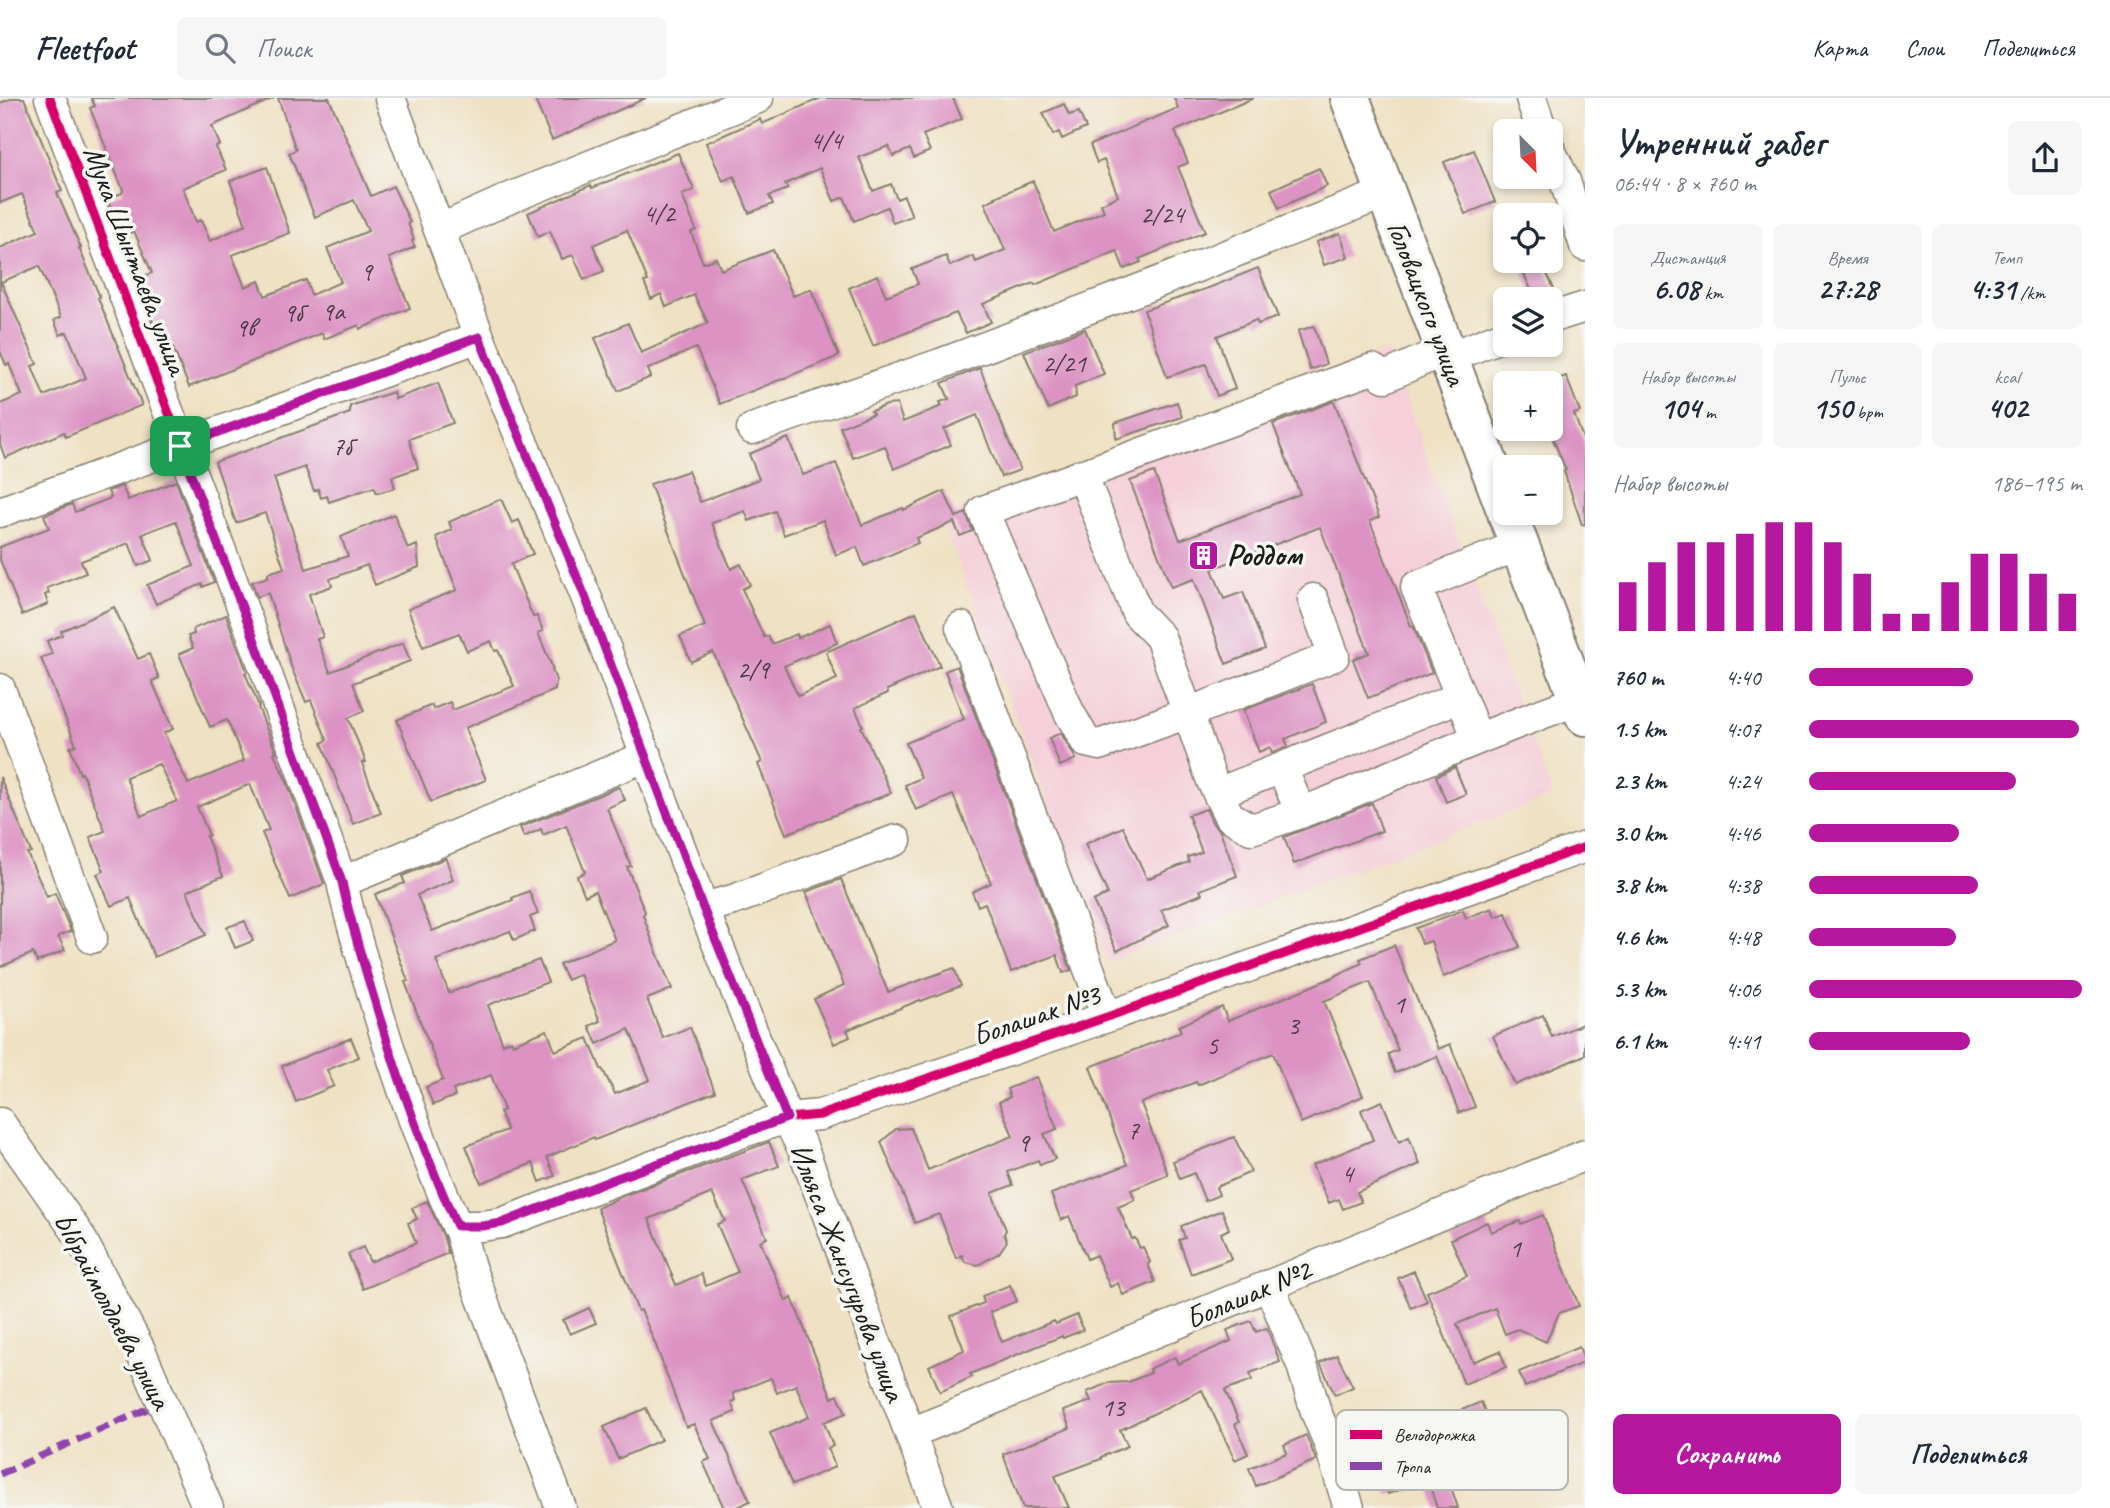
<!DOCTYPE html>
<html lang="ru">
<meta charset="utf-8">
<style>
:root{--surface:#fff;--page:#f6f6f7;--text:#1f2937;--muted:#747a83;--line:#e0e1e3;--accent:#b5179e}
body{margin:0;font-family:Caveat,sans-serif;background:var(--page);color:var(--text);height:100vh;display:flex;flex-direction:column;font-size:26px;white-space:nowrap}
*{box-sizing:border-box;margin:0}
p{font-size:23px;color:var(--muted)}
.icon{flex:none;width:38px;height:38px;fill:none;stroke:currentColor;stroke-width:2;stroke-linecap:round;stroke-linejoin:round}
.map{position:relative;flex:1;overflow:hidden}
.sheet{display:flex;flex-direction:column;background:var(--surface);width:525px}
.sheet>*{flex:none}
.needle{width:46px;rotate:156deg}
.controls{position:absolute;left:1493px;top:21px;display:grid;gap:14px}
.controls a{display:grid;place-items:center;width:70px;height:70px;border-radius:10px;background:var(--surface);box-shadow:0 4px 10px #0003;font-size:35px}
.pin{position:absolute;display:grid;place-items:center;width:60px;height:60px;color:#fff;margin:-30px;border-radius:14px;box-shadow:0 4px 10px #0006}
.round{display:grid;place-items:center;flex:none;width:74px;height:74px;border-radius:10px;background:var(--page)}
.head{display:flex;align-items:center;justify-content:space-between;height:119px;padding:0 28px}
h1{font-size:38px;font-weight:600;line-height:52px}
.stats{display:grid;grid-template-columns:repeat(3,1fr);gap:10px;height:119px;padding:7px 28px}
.stats div{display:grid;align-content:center;border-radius:10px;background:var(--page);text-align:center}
.stats b{font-size:30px;font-weight:600}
.stats small{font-size:19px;font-weight:400}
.stats p{font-size:19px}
.chart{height:196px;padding:14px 28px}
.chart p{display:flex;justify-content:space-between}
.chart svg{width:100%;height:126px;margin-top:7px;stroke:var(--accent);stroke-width:6}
.primary-button{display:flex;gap:14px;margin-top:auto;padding:14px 28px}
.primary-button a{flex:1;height:80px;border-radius:10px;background:var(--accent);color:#fff;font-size:28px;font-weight:600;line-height:80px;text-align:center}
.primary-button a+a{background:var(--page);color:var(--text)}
ul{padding:0 28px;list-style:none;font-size:23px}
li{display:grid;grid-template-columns:112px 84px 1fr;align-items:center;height:52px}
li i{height:18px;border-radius:9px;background:var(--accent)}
header{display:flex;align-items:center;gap:42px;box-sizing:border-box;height:98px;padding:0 35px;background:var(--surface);border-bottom:2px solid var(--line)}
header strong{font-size:33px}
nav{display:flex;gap:38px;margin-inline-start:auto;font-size:24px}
.search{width:490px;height:63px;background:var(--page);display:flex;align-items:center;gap:18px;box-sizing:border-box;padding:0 24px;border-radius:10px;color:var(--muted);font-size:26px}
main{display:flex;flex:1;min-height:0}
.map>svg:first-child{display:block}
.built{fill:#f5cfd9}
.building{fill:#dc92c3;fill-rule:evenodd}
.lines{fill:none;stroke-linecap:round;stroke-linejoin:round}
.minor-casing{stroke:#867e70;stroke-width:33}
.major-casing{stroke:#867e70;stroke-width:42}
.minor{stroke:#fff;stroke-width:30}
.major{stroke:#fff;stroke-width:38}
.quiet{stroke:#8e44ad;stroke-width:7;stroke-dasharray:14 7;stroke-linecap:butt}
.cycleway-casing{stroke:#f6f6f2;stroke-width:13}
.cycleway{stroke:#d6006c;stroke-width:9}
.route-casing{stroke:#fff;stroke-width:14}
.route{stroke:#b5179e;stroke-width:9}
.labels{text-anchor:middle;stroke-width:7;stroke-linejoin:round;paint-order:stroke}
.number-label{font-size:26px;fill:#4c3a46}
.street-label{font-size:30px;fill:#1c1c1c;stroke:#f6f6f2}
.poi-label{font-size:30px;font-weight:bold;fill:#1c1c1c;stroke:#f6f6f2;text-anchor:start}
.key{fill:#f6f6f2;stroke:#b5b5b2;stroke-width:2}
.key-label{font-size:19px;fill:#1c1c1c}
</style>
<header>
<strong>Fleetfoot</strong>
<div class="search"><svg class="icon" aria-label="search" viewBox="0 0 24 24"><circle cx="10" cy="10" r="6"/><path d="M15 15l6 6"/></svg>Поиск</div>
<nav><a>Карта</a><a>Слои</a><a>Поделиться</a></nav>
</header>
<main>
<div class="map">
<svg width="1585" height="1410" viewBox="0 0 1585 1410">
<rect width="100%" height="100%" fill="#f6f6f2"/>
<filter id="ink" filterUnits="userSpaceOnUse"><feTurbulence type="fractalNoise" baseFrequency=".0143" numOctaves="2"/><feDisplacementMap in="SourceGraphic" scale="14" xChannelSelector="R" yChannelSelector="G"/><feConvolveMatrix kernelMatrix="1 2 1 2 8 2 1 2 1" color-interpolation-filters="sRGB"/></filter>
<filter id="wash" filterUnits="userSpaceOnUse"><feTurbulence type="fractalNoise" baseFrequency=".00686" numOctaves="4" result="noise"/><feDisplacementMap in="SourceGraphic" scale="28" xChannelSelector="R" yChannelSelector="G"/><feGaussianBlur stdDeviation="1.57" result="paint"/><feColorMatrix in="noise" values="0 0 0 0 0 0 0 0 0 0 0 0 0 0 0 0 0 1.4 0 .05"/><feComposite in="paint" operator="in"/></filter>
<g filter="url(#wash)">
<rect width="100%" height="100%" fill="#efe1c3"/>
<path class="built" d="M1388,253L1553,698L1107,864L941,419Z"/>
<g id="blocks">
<path class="building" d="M13,0H24L62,93L57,95L81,150H79L100,199L98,200L142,307L66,339L64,334L5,360L0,346V306L22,297L9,266L6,267L0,253V150L38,133L22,96L0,105V5ZM39,168L61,219L54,222L60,237L67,234L86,280L44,298L32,268L37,266L1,184Z
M91,0H274L212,28L220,47L216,49L226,72L183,90L196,124L201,122L210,143L246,127L230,83L267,69L290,135L232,157L245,189L259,183L265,198L306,182L311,197L341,184L327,150L368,133L354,102L315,119L289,55L296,52L278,0H329L371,98L393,88L410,124L408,125L414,142L412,143L415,149L389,160L410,210L360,231L359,227L324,241L322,235L189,289L166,233L158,237L137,181L152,175L134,133L122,138L107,101L122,95L123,92L90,10L95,8Z
M534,0H646L552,42Z
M821,0H953L962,21L923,37L930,53L914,60L910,51L893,58L889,48L859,59L873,93L891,86L897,101L904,98L912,118L893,125L887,109L854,123L844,99L834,103L820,70L785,86L788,91L769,98L773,106L749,115L734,78L723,83L706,45L760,21L762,26Z
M1174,0H1254L1175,33L1188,65L1178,69L1205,134L1139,161L1141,164L1124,171L1117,153L1035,187L1034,185L983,206L991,224L966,235L956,215L873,248L849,190L877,177L886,198L918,186L912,171L946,158L950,168L973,158L976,164L1005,152L985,105L996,100L995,99L1033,83L1054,134L1104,113L1101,106L1118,98L1104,62L1097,65L1090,47L1178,10Z
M1064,6L1069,17L1079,14L1086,30L1062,41L1059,34L1053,37L1043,15Z
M1474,52L1495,104L1465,116L1444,64Z
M678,55L694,92L682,97L696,132L691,134L703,165L716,160L721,172L773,152L793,198L811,191L839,258L720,306L696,250L648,271L651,279L618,293L595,240L628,225L641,255L708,225L694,197L666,209L661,196L651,201L644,184L648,183L627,132L593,147L604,173L584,182L573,157L562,161L550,133L538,139L528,115L591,87L592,90Z
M1319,70L1327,88L1279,110L1271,92Z
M1340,135L1348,159L1324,167L1316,144Z
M1538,163H1541L1554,191L1535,200L1521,170Z
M1258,170L1278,219L1258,226L1256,222L1217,238L1235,291L1217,298L1206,266L1167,279L1144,212L1211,189Z
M1314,228L1326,266L1310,272L1298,233Z
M1085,231L1104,276L1075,288L1076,299L1048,311L1024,254Z
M980,270L1020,372L1001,379L977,317L944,331L951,347L894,371L885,348L853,360L840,329L873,316L871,313L887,307L897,306L903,324L942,308L940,304L949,301L942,285Z
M1566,278L1580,314L1574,316L1585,346V426L1582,427L1564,373L1566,372L1550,334V284Z
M438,285L453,325L409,341L418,370L392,379L395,390L377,395L374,389L329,404L327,398L321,400L318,391L314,393L305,369L274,380L306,471L348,458L341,439L394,416L408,451L417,447L419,469L375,487L367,467L330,481L332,488L309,496L323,539L317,541L330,574L403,545L410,563L353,585L364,613L348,620L366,664L362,665L381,715L353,726L322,645L327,642L311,602L306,604L292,571L268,495L257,499L252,484L268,479V475L284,470L265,415L236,425L215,364L350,315V308L393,294L395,301Z
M1334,303L1379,419L1370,423L1411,528H1413L1432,575L1368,600L1353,561L1369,555L1320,429L1212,471L1224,501L1243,494L1265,551L1226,566L1194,481L1171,489L1130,383L1154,374L1180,442L1300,396L1273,326Z
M1177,304L1182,319L1116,341L1115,325Z
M788,340L803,377L836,365L862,427L903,410L904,412L944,393L956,419L966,415L973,433L960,438L954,424L916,440L918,445L864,468L857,449L836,457L823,422L784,437L775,413L749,423L745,413L712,425L731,471L741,466L750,487L742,491L764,539L768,538L772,546L797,536L798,540L830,526L837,545L784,568L798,598L837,581L826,554L916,514L940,568L887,592L888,595L855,610L863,628L861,629L891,695L786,736L758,666L762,664L713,554L691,564L680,538L705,528L650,386L688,373L700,404L759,381L749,356Z
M176,383L214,484L203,489L202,486L156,506L147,487L194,468L176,423L142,436L153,462L138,468L129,445L81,463L86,475L47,490L49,495L45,497L48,506L22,517L0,462V449L49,430L44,417L52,414L72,406L75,414L111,400L108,393L122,388L128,402Z
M501,401L512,425L519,422L533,456L511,466L533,519L537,518L543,533L538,535L553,571L552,572L556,582L555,592L465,630L486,682L431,704L397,622L432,607L433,611L450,604L453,612L514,588L498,552L495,553L491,543L467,553L459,535L423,549L408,511L457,492L436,439L452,432L449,424Z
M114,509L138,561L149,556L159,580L152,583L173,631L164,635L188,686L244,663L227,622L210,629L179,556L193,550L188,538L194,536L193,531L226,517L247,574L245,575L259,608L258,609L276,654L274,655L287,684L324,786L290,801L262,735L269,732L250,686L197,709L209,737L206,738L223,778L187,793L206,837L154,859L130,800L111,808L97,776L104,773L90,739L105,733L82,675L80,676L70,649L76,647L41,560L52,556L47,543L62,537L61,533ZM159,666L177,703L141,718L126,679Z
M957,568L1071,872L1063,875L1057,857L1011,874L985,805L978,808L972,794L991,785L953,697L916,712L905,687L921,680L906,645L964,621L945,573Z
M1312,586L1326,624L1285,641L1288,648L1272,655L1270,649L1259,654L1243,612Z
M1061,635L1076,661L1060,668L1049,640Z
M1455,669L1466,696L1446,704L1436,678Z
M0,679L31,754L27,755L47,799L55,795L71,833L58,838L65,852L37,864L33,855L0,869Z
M619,689L625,702L607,710L631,768L627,769L645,814L643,817L653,845L672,891L647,901L663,940L690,929L715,994L595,1042L594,1039L547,1059L555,1078L540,1084L533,1065L481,1085L466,1048L507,1032L500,1014L504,1012L491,977L453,992L455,998L433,1007L426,989L443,982L405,884L408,883L375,796L405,785L402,778L446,760L453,782L417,797L432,833L513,802L512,800L529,793L538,816L530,819L535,833L514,842L510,833L436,862L449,895L539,862L548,884L488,907L503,946L511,942L513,946L547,932L555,953L588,940L601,971L603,972L615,996L650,982L629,931L597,946L589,928L600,923L580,876L567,882L559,866L615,842L595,793L585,798L577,778L585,774L566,727L543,737L541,731L524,739L520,729Z
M1372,705L1382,733L1294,766L1284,739Z
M1206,711L1213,726L1220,733L1237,778L1200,792L1202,796L1161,812L1169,827L1117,853L1093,803L1108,796L1085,746L1123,729L1147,781L1189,764L1188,759L1202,754L1188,717Z
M841,781L888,894L954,870L961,888L921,903L920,902L847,932L850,939L834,946L814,901L844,887L806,794Z
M1492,810L1495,819L1506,815L1520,849L1443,879L1431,843L1422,846L1416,830L1463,812L1466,820Z
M245,823L253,843L235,850L227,829Z
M1394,847L1438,951L1450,946L1475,1009L1459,1015L1437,958L1395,975L1388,956L1398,952L1370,884L1324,903L1363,998L1301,1025L1273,955L1198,987L1196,984L1141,1005L1168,1077L1131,1092L1135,1102L1118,1109L1132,1141L1135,1140L1140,1150L1143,1149L1150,1164L1148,1166L1155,1184L1123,1197L1118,1185L1110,1189L1096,1157L1087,1161L1069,1118L1061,1122L1051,1096L1127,1067L1090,969L1181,934L1179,928L1222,909L1228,923L1329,881L1362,865L1360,861Z
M1543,917L1552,939L1585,925V957L1515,987L1493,938Z
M351,940L359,959L327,972L334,988L296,1004L282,968Z
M1036,979L1057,1031L1044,1036L1055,1061L1040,1067L1038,1062L1008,1074L1013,1087L992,1095L1006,1132L1004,1136L1007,1143L999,1155L978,1167L965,1164L962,1157L956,1160L939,1116L915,1125L881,1044L896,1031L911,1030L928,1072L1013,1038L999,1004L1010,999L1007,991Z
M1382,1003L1399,1044L1409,1039L1420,1066L1357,1094L1361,1104L1343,1111L1339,1101L1329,1105L1312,1067L1373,1042L1361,1012Z
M1234,1039L1251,1074L1216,1089L1219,1097L1205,1103L1194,1075L1180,1081L1173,1063Z
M769,1044L779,1068L742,1082L767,1140L760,1143L786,1203L792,1200L832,1300L838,1297L846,1315L824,1324L833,1348L828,1350L835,1369L792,1387L770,1335L809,1319L796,1287L777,1295L771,1280L733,1295L735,1302L731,1304L735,1314L713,1323L750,1403L736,1410H724L703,1364L710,1361L694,1326L686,1329L655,1245L641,1212L638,1213L597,1110L625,1097ZM712,1095L725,1123L717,1126L738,1174L706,1188L701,1176L676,1187L649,1121Z
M427,1103L443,1137L448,1155L363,1191L348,1156L363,1149L370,1164L416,1145L408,1125L417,1121L412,1110Z
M1222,1112L1229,1131L1221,1135L1231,1161L1191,1176L1179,1142L1185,1140L1181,1128Z
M1543,1117L1579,1208L1559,1215L1546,1244L1518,1231L1505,1236L1495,1210L1457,1226L1473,1264L1500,1253L1506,1269L1464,1286L1427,1194L1467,1178L1451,1141L1487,1124L1491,1134L1520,1123L1521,1126Z
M1414,1173L1427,1203L1411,1210L1398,1180Z
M1010,1187L1017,1203L990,1214L1002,1244L1054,1223L1056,1226L1077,1217L1083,1232L1063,1240L1062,1238L970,1276L972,1279L940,1294L929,1268L964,1252L951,1218L984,1205L982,1198Z
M589,1210L596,1225L570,1236L563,1222Z
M1251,1223L1256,1234L1267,1230L1280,1264L1250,1275L1252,1282L1225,1292L1239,1324L1235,1326L1248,1356L1235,1362L1202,1292L1120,1332L1128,1348L1101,1359V1361L1055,1378L1069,1410H1023L1003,1356L1070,1330L1063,1313L1091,1303L1087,1294L1108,1285L1128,1284L1151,1275L1149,1271L1175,1259L1178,1266L1231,1243L1227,1232Z
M1579,1249L1585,1264L1525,1289L1519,1274Z
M1337,1257L1353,1289L1335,1297L1320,1265Z
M1481,1304L1488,1321L1461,1331L1454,1315Z
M646,1310L661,1342L618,1361L604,1329Z
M1431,1328L1458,1410H1437L1428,1382L1388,1396L1371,1348Z
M1306,1337L1316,1362L1256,1388L1249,1370L1287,1355L1284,1347Z"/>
</g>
</g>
<g filter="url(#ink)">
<use href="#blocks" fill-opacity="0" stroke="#867e70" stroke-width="2"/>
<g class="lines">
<defs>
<path id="minor" d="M50,0L253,538L342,784C350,823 362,860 373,897C396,976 423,1053 457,1128H482L502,1125L743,1034L787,1020L820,1017L1107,919L1585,749
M390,0L479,239L587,501L703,810L787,1020L803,1051L938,1410
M1531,0L1542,33
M1550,52L1565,83L1585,148
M439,132L510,100L758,0
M1550,220L1585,209
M1445,252L1385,279L1372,271L983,413L1069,614L1086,644L1099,647L1188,615L1212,683L1229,718L1251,731C1313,713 1371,686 1430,661C1479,640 1529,620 1579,602
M1448,260L1505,237
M752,331L940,266L1143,190L1385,95
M1082,376L1137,515L1160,539L1188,615L1334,558L1313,501
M0,414L479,239
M961,529L1107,919
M0,591L92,840
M1478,641L1416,489L1519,447
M1282,670L1301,715
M1218,695L1460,599
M342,784L647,658
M703,810L733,802L896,742
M0,1025L79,1137L140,1252L208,1410
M458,1127L470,1169L561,1410
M1269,1187L1302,1267L1316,1314L1329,1345L1349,1410
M911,1335L1585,1057"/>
<path id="major" d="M1350,0L1505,409
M1507,415L1585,618"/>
</defs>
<use href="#minor" class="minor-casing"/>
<use href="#major" class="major-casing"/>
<use href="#minor" class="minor"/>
<use href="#major" class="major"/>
<path class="quiet" d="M0,1376L163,1304"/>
<defs>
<path id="cycleway" d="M50,0L253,538L342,784C350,823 362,860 373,897C396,976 423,1053 457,1128H482L502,1125L743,1034L787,1020L820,1017L1107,919L1585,749"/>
</defs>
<use href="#cycleway" class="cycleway-casing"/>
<use href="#cycleway" class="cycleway"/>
</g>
</g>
<g class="lines" filter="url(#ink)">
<defs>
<path id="route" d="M479,239L586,501L703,810L787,1020L617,1080L502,1125L482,1128H457C423,1053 396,976 373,897C362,860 350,823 342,784L253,538L180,348Z"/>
</defs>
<use href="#route" class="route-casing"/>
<use href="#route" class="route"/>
</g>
<defs>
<symbol id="building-square" viewBox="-11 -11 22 22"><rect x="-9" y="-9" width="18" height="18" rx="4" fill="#b5179e" stroke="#f6f6f2"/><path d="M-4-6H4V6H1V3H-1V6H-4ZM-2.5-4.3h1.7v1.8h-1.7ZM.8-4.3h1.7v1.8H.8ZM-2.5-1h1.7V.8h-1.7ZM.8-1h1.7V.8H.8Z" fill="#fff"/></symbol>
</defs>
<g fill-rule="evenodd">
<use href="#building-square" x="1186" y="440" width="35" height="35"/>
</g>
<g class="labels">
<g class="number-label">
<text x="826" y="51">4/4</text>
<text x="659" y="124">4/2</text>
<text x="1162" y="125">2/24</text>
<text x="366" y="182">9</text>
<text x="333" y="222">9а</text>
<text x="293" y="223">9б</text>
<text x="245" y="238">9в</text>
<text x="1064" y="274">2/21</text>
<text x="342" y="357">7б</text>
<text x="753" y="580">2/9</text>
<text x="1399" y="915">1</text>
<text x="1293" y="936">3</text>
<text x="1212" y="956">5</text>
<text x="1133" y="1041">7</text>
<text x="1023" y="1053">9</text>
<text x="1347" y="1084">4</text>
<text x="1515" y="1159">1</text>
<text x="1113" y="1318">13</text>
</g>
<g class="street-label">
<text transform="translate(136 162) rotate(69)" y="10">Мука Шынтаева улица</text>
<text transform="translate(1427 205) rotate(69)" y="10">Головацкого улица</text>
<text transform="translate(1036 917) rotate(-19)" y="10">Болашак №3</text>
<text transform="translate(848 1174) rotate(69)" y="10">Ильяса Жансугурова улица</text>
<text transform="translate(1248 1196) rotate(-23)" y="10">Болашак №2</text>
<text transform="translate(113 1213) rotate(62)" y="10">Ыбраймолдаева улица</text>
</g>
<g class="poi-label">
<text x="1227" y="467">Роддом</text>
</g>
</g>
<rect x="1336" y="1312" width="232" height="80" rx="10" class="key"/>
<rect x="1350" y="1332" width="32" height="9" fill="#d6006c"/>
<rect x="1350" y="1364" width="32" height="8" fill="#8e44ad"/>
<g class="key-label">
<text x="1394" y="1343">Велодорожка</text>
<text x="1394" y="1375">Тропа</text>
</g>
</svg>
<div class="controls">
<a><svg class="needle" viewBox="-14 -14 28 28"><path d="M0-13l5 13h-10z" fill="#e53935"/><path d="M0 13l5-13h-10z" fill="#747a83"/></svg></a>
<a><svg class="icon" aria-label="locate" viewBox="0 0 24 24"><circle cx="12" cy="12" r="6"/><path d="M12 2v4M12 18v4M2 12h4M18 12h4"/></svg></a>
<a><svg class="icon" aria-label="layers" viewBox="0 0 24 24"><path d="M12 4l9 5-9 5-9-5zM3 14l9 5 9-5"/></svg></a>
<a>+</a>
<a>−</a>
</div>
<div class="pin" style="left:180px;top:348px;background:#1e9e55"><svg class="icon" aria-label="arrive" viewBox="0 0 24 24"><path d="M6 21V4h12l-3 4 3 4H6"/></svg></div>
</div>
<section class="sheet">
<div class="head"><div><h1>Утренний забег</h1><p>06:44 · 8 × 760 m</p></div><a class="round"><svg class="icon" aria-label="share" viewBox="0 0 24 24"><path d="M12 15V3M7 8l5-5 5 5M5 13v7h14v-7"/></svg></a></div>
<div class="stats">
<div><p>Дистанция</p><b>6.08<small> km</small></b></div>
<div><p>Время</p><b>27:28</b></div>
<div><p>Темп</p><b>4:31<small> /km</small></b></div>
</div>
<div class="stats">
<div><p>Набор высоты</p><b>104<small> m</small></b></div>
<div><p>Пульс</p><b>150<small> bpm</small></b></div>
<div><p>kcal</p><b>402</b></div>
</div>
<div class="chart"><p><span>Набор высоты</span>186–195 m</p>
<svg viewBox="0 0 160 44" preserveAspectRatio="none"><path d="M5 44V27M15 44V20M25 44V13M35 44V13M45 44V10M55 44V6M65 44V6M75 44V13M85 44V24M95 44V38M105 44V38M115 44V27M125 44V17M135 44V17M145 44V24M155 44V31"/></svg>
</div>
<ul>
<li><b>760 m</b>4:40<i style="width:60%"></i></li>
<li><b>1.5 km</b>4:07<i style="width:99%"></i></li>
<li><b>2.3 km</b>4:24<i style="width:76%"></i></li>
<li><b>3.0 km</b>4:46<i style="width:55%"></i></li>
<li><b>3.8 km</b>4:38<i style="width:62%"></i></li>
<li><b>4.6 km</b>4:48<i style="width:54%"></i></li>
<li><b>5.3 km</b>4:06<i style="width:100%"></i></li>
<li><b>6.1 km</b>4:41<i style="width:59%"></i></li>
</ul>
<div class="primary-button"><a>Сохранить</a><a>Поделиться</a></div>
</section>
</main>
